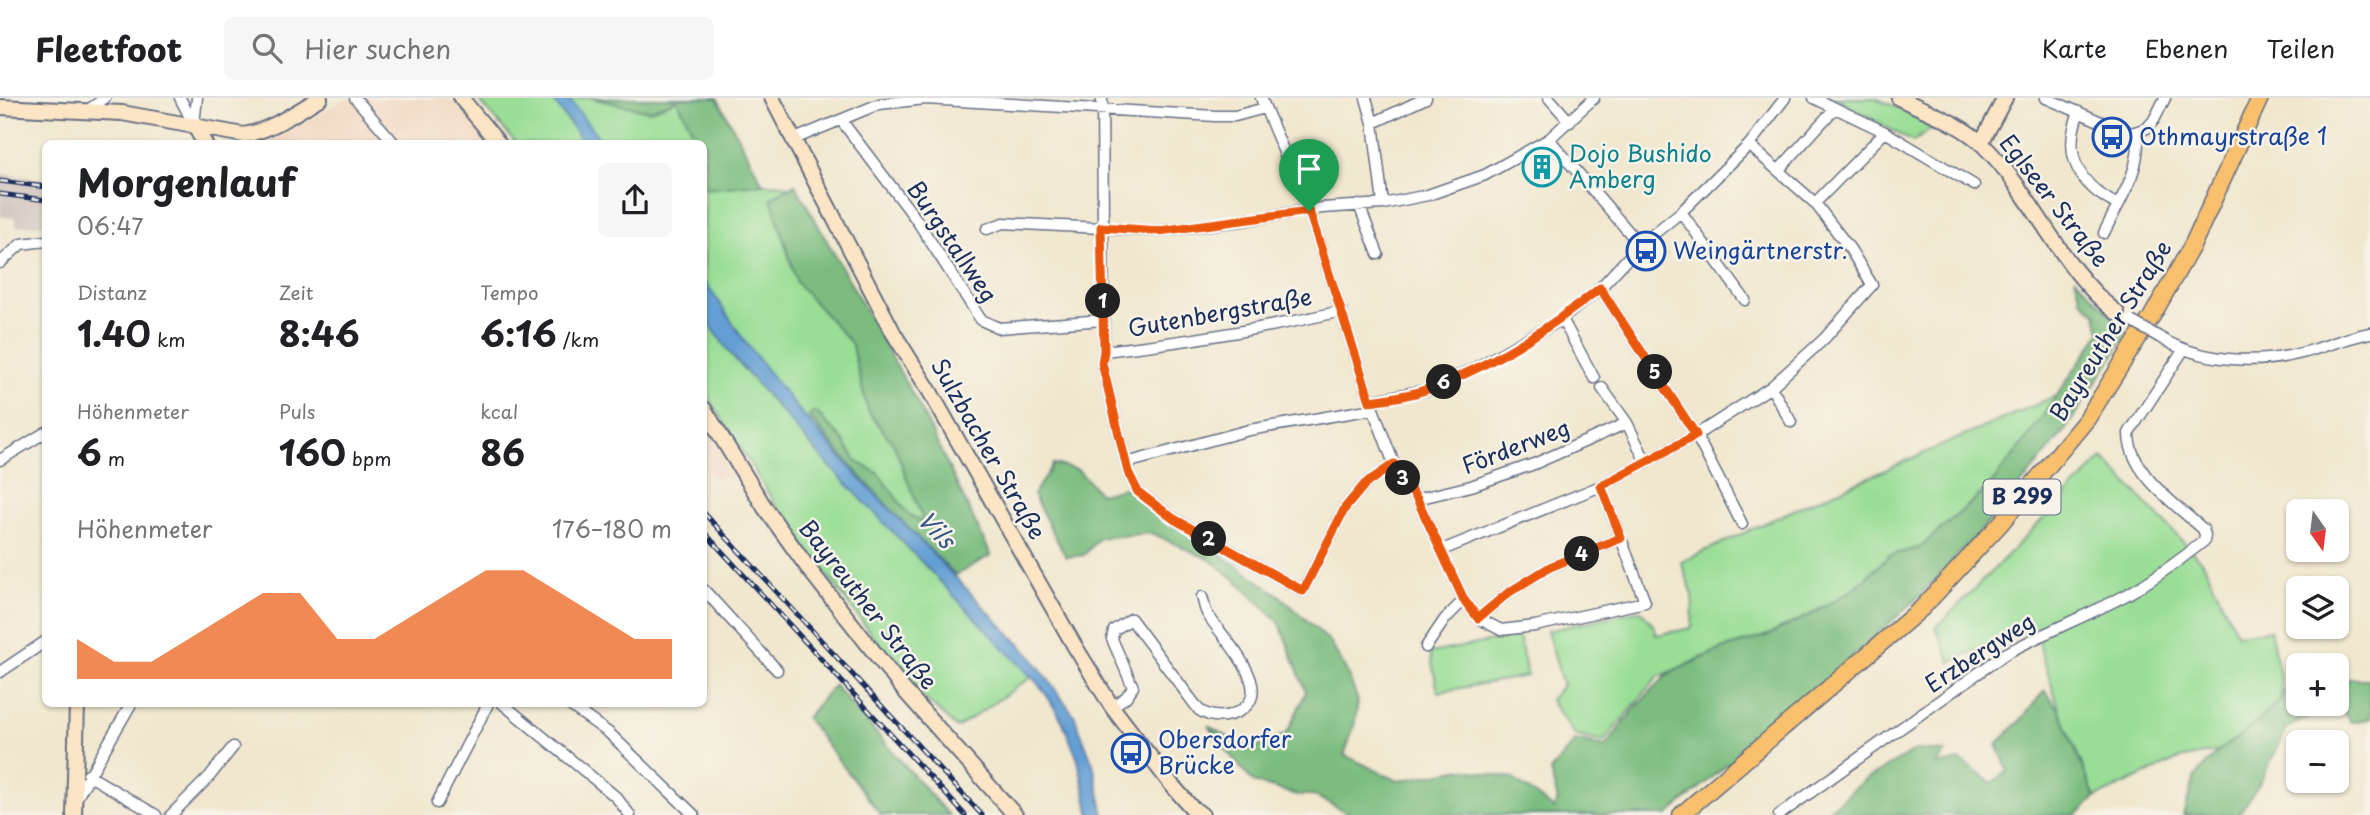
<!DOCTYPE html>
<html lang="de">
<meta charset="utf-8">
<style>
:root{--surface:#fff;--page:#f6f6f6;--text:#202124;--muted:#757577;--line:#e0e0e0;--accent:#ea580c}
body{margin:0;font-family:"Playpen Sans",sans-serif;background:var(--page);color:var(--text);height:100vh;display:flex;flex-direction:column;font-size:26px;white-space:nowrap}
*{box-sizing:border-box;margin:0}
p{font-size:23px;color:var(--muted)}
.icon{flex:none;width:38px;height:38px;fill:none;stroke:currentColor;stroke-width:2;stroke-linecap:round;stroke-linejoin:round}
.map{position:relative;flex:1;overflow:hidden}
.panel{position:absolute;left:42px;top:42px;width:665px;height:567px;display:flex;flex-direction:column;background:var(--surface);border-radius:10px;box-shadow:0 2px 5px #0004}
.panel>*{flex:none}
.needle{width:46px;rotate:166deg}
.fabs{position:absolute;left:2286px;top:401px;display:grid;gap:14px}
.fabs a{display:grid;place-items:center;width:63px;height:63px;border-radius:10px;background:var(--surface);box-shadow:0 2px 5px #0004;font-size:35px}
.pin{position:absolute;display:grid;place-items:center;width:60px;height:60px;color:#fff;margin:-72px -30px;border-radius:50% 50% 50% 0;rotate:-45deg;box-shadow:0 0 7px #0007}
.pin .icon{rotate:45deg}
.km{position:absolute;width:35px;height:35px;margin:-18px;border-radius:50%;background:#222;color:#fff;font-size:19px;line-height:35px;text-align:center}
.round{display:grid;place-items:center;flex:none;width:74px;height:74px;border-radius:10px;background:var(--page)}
.overview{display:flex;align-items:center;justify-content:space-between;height:119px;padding:0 35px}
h1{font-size:38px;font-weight:700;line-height:52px}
.figures{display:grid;grid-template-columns:repeat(3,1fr);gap:10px;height:119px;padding:7px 35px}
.figures div{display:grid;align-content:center}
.figures b{font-size:35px;font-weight:700}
.figures small{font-size:19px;font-weight:400}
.figures p{font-size:19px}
.chart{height:196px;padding:14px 35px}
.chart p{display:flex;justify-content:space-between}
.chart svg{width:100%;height:126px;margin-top:7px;fill:var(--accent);opacity:.7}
header{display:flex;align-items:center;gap:42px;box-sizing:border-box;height:98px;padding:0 35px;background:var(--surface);border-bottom:2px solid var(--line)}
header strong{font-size:33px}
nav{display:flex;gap:38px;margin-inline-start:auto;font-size:24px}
.search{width:490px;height:63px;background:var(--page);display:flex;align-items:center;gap:18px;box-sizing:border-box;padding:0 24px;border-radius:10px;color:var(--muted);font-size:26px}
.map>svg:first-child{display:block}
.built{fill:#f1d5bd}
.industrial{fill:#cec1ba}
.green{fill:#9ade96;stroke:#5a867a;stroke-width:2}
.forest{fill:#7bbd7f;stroke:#4b766e;stroke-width:2}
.water{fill:#649fd4;stroke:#406799;stroke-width:2}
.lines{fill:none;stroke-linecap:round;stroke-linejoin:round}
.street-casing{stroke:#666f85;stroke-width:13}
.secondary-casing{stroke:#666f85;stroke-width:18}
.primary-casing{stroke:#666f85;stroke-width:19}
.street{stroke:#fff;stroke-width:10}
.secondary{stroke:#fce5c4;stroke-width:14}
.primary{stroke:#f8bf6c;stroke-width:16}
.rail-casing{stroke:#1b2f5e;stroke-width:5}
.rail{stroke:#f7f3e8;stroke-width:2.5;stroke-dasharray:8;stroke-linecap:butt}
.street-bridge-casing{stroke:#666f85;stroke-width:13;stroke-linecap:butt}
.street-bridge{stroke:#fff;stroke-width:10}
.route-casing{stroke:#fff;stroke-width:14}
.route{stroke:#ea580c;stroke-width:9}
.labels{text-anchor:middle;stroke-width:5;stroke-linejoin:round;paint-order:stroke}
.shield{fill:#f7f3e8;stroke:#5d6a87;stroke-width:2}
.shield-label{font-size:21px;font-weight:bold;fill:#1b2f5e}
.transit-label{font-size:23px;fill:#164399;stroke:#f7f3e8;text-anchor:start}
.culture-label{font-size:23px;fill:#0d838f;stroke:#f7f3e8;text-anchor:start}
.street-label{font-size:23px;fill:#1b2f5e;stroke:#f7f3e8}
.water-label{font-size:24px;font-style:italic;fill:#355687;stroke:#f7f3e8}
</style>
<header>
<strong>Fleetfoot</strong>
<div class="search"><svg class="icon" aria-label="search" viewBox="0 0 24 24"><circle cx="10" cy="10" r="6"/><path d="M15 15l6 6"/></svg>Hier suchen</div>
<nav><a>Karte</a><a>Ebenen</a><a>Teilen</a></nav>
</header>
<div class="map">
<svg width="2370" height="717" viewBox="0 0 2370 717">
<rect width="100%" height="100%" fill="#f7f3e8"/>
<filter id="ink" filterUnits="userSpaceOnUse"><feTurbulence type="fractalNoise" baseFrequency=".0143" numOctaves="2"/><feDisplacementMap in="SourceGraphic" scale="14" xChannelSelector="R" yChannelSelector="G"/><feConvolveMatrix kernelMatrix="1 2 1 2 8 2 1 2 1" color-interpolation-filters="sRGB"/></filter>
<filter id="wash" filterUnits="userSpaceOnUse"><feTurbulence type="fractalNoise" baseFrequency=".00686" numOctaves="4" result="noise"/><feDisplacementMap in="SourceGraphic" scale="28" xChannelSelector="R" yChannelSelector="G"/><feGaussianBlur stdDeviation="1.57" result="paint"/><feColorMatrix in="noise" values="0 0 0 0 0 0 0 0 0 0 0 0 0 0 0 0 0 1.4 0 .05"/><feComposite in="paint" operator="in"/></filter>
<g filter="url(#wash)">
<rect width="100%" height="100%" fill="#f1e7ce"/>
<path class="built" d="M347,0H450L490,45L266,46Z
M704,317L743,379H713L704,369Z"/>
<path class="industrial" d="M0,76L45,81V126L16,129L15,120L0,118Z"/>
<path class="green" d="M477,0H717L763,86L786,87L986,454L943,480L1036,576L957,630L908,585L780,414L704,292V46L516,45Z
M1835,0H1876L1935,28L1913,44Z
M2058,297L2031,335L1988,390L1919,450L1890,457L1855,490L1808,518L1766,538L1719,552L1658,579L1603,644L1575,637L1550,602L1563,587L1547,533L1641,512L1655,530L1656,537L1692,530L1693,497L1681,464L1789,414Z
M2103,360L2204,466L2237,536L2270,532L2281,584L2280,602L2245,634L2218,653L2179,661L2095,700L2060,613L2033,528L1951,564L1936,530Z
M1519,538L1527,578L1438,594L1430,555Z"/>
<path class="forest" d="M591,0H717L763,86L704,91V46L699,45L677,2L649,13Z
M795,86L920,310L991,457L956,477C903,427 855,374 809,318L815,313L843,342L857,364L878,375L908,416L924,425L894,347L868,313L851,245L797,185L771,100Z
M2075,179L2128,235L2066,331L2011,399L1923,495L1838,572L1668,717H1352L1313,697H1297L1253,684L1218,643L1210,629L1251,652L1287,635L1306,594L1279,524L1238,484L1209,461L1151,435L1099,440L1084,457L1066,459L1033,397L1053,366L1078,372L1100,396L1124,390L1279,497L1330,544L1347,574L1358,603L1354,629L1344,657L1398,683L1463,671L1512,680L1554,711L1558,702L1550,673L1576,642L1605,649L1636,609L1668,576L1719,552L1766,538L1808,518L1855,490L1890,457L1919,450L1988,390L2031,335L2100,235L2096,215L2081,202Z
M2293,570L2298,572V606H2336V581H2370V621L2351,624L2338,608L2317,615L2288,629L2258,688L2238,717H2183L2195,679L2218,653L2245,634L2280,602Z
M834,587L942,710L949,717H881L806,620Z
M2045,592L2060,613L2095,700L2076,717H1823L1863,683L1916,652L1946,654L1936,667L1960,662L1992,685L2008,673L1997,646L2020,623Z"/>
<path class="water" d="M551,0H568L603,45H584Z
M704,182L746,245L797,310L859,379L1030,557L1074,617L1093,666L1104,717H1090L1078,662L1062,622L1042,590L824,362L732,258L704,218Z"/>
</g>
<g filter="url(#ink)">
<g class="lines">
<defs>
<path id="street" d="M180,0L194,27
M355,0L395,46
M1102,0L1104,253L1102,265L1128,374L1138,394L1174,421L1303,493L1345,410L1365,386L1394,366
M1261,0L1309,113L1370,303L1394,366L1417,401L1464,502L1478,520L1501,532L1535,528L1645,504L1601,388
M1366,0L1373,25L1383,106
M1549,0L1570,24
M1814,0L1885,34L1974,87
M2046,0L2115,30L2132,35L2147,30L2154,22L2165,0
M88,12L105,0
M2079,14C2062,57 2078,87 2118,107
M841,22L916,121L981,222L999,230L1103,222
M1373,25L1426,0
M194,26L197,0
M1549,41L1640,147
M792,42L879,6L926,1L1215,18H1235L1265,10
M1779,72L1835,10
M1815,105L1885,34
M1359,107L1378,156
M1681,114L1745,202
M987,131L1003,125L1159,133L1241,123L1322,110L1383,106L1428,97L1485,77L1549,41L1594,0
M2104,135C2119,103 2143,70 2137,34
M0,165L21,146L46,143
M1600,190L1696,337L1742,426
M1562,221L1594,280
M2159,239C2200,264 2256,267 2302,255C2325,249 2347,239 2370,235
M1104,253C1185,244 1263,231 1342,213
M1771,289L1791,324
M1602,290L1627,325L1646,364
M1370,303L1427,292L1472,272L1562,221L1600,190L1640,147L1681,114L1749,47L1785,0
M0,362L46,334
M1126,365L1249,332L1373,311
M1417,401L1471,388L1534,366L1627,325
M1442,452L1601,388L1696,337L1771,289L1824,241L1872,187L1850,151L1815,105L1749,47
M704,492L777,572
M1478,520L1508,495L1550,469L1621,440
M1426,549L1445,521L1464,502
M0,574L46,543
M503,606L616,699L630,717
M568,606L609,635L694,717
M1112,609L1126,599L1133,589L1112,541L1114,532L1131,521L1199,612C1208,618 1219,620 1230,617C1287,599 1220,539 1207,515C1204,510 1204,504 1202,499
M88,677L156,717
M76,701L131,606
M437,705L488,606
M171,717L209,679L233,649
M1779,717L2005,556C2045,534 2087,518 2128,496C2154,481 2180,462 2204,443L2205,437L2203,431C2175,406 2129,375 2129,335L2184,251"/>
<path id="secondary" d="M461,0L499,46
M772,0L894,236L929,292L1074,547L1112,609L1171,686L1191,709L1202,717
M1899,0C1927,14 1961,25 1983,47C2034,97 2060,171 2117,215
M0,9L122,15L244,37C272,32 296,14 320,0
M194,27L205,46
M1981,45L2005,0
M704,311L765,410L808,470L903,591L1015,717
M74,717L77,606"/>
<path id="primary" d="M1681,717L1922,510L2001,425L2087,321L2152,218L2193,146L2260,0"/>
</defs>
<use href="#street" class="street-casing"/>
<use href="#secondary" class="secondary-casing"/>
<use href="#primary" class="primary-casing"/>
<use href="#street" class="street"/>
<use href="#secondary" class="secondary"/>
<use href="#primary" class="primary"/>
<defs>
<path id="rail" d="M0,83L46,89
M0,96L46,102
M704,415L982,717
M704,434L965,717"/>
</defs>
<use href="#rail" class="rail-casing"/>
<use href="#rail" class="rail"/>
<defs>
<path id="street-bridge" d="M2131,223L2159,239"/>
</defs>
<use href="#street-bridge" class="street-bridge-casing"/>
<use href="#street-bridge" class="street-bridge"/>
</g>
</g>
<g class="lines" filter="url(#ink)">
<defs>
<path id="route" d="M1309,113L1370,303C1389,300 1410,298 1428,291C1489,269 1550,230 1600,190L1696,337L1601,388L1621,440L1550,469L1508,495L1478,520L1464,502L1417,401L1394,366L1365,386L1345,410L1303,493L1174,421L1138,394L1128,374L1102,265L1104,253L1101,129L1159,133Z"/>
</defs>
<use href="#route" class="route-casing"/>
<use href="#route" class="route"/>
</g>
<defs>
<symbol id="bus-ring" viewBox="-11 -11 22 22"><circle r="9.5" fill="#f7f3e8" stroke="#1a4fb4" stroke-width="1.5"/><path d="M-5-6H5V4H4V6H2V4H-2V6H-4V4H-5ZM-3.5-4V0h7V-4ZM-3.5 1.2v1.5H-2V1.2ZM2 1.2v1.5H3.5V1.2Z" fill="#1a4fb4"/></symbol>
<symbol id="building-ring" viewBox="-11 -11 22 22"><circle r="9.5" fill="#f7f3e8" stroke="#0f9aa8" stroke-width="1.5"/><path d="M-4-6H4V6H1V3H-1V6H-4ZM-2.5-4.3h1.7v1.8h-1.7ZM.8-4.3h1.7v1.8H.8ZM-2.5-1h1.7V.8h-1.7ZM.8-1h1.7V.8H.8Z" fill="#0f9aa8"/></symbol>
</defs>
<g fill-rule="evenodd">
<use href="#bus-ring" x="2090" y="17" width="44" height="44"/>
<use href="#building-ring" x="1520" y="47" width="44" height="44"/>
<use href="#bus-ring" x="1624" y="131" width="44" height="44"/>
<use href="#bus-ring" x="1109" y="633" width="44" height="44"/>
</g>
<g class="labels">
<rect class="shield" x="1983.5" y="381.5" width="77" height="35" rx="5"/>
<g class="shield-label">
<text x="2022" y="406">B 299</text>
</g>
<g class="transit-label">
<text x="2139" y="47">Othmayrstraße 1</text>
<text x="1673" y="161">Weingärtnerstr.</text>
<text x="1158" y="650">Obersdorfer<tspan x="1158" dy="26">Brücke</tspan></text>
</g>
<g class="culture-label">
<text x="1569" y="64">Dojo Bushido<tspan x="1569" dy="26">Amberg</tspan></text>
</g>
<g class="street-label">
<text transform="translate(2054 103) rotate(52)" y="8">Eglseer Straße</text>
<text transform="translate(952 144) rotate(56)" y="8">Burgstallweg</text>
<text transform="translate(1220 215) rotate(-10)" y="8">Gutenbergstraße</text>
<text transform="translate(2111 233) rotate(-58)" y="8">Bayreuther Straße</text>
<text transform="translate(1516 349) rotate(-21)" y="8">Förderweg</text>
<text transform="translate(988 351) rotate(60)" y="8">Sulzbacher Straße</text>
<text transform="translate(868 507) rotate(52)" y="8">Bayreuther Straße</text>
<text transform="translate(1980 555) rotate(-33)" y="8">Erzbergweg</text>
</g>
<g class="water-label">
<text transform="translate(936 432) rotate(47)" y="8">Vils</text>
</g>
</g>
</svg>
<div class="fabs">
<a><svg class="needle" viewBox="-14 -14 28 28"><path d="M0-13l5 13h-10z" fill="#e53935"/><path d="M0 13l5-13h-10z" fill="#757577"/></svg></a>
<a><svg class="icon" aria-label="layers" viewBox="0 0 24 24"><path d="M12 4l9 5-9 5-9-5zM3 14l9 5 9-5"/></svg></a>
<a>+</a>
<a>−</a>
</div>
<div class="pin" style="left:1309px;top:113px;background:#1e9e55"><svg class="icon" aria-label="arrive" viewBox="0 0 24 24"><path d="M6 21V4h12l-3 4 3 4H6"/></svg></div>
<b class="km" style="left:1103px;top:203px">1</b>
<b class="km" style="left:1209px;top:441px">2</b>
<b class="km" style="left:1403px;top:380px">3</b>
<b class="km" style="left:1582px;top:456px">4</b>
<b class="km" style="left:1655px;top:274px">5</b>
<b class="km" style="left:1444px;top:284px">6</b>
<section class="panel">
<div class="overview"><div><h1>Morgenlauf</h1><p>06:47</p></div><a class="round"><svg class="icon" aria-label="share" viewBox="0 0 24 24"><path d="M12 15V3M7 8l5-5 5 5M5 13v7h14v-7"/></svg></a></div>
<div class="figures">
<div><p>Distanz</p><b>1.40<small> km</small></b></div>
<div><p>Zeit</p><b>8:46</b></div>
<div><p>Tempo</p><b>6:16<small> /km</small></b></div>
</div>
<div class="figures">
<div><p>Höhenmeter</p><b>6<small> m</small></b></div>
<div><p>Puls</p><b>160<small> bpm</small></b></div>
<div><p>kcal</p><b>86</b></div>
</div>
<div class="chart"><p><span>Höhenmeter</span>176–180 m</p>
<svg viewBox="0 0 160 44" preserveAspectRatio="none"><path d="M0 44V30L10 38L20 38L30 30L40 22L50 14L60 14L70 30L80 30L90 22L100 14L110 6L120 6L130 14L140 22L150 30L160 30V44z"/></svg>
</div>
</section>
</div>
